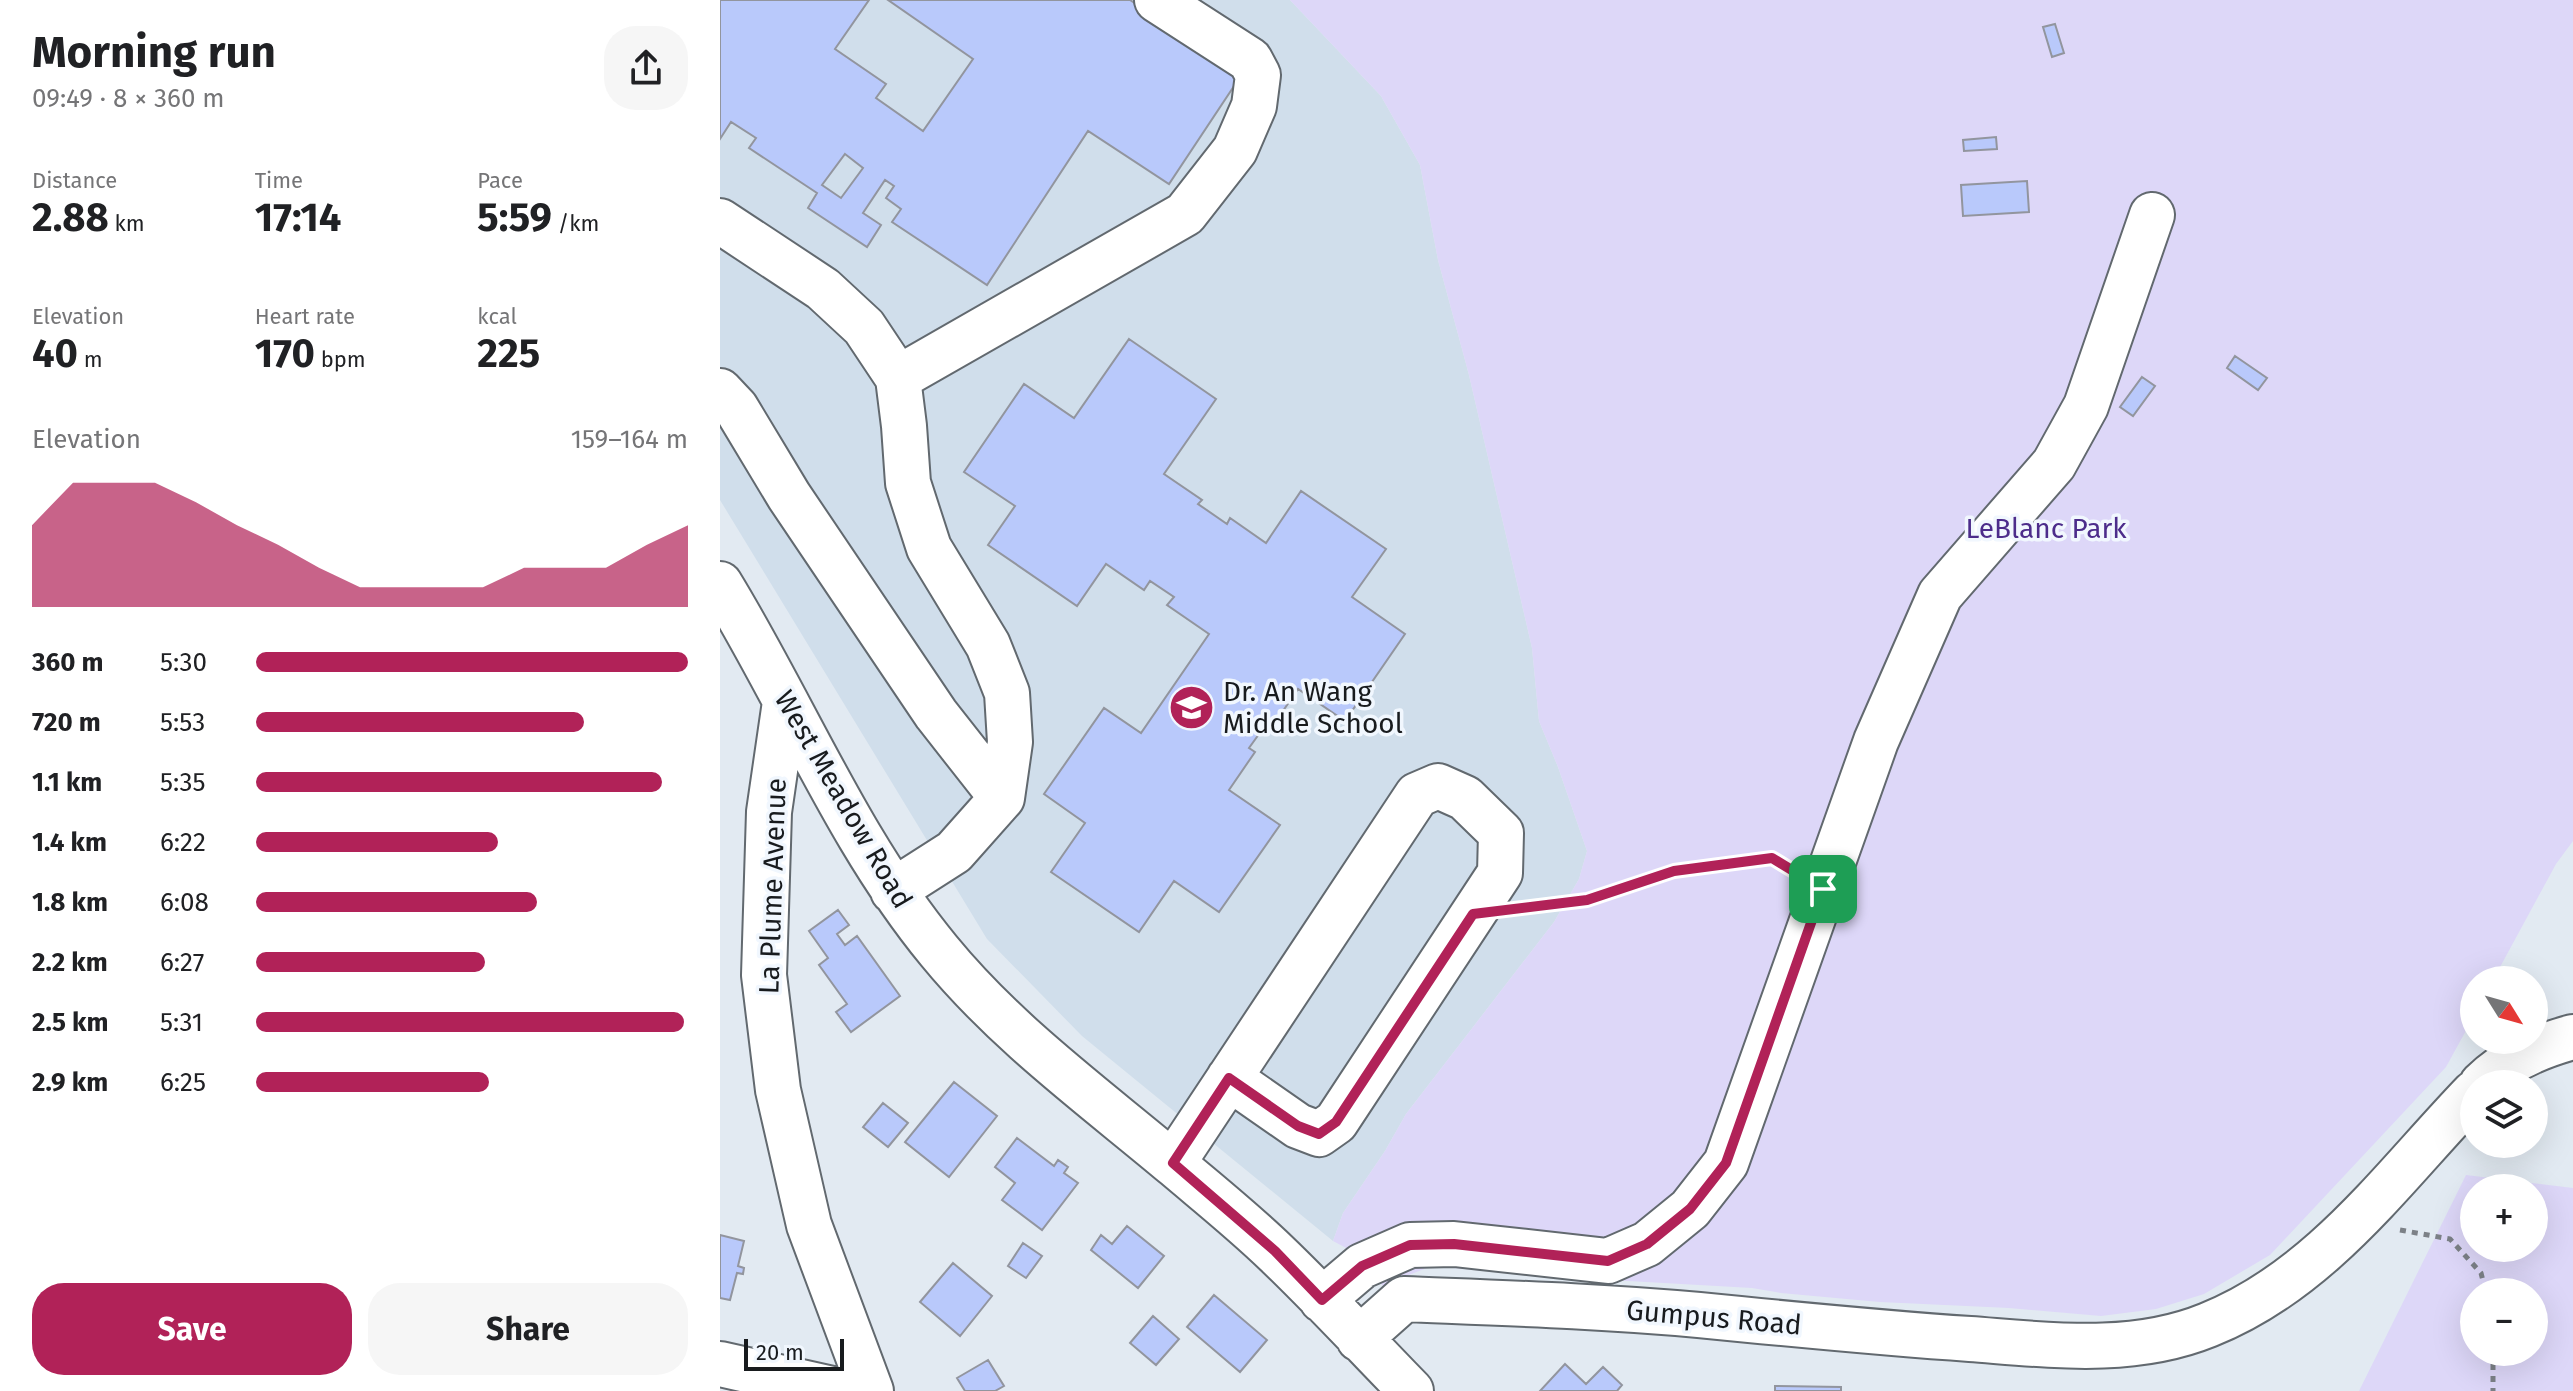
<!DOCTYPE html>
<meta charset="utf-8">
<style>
:root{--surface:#fff;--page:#f6f6f6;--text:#202124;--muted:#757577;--accent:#b12258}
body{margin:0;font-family:"Fira Sans",sans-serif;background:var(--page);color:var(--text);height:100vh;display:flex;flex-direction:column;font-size:30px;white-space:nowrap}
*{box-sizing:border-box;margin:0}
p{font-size:26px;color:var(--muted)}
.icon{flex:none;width:44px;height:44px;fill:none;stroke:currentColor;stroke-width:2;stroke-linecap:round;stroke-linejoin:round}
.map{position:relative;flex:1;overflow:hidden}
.details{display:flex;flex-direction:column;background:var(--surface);width:720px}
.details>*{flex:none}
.needle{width:52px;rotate:127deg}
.buttons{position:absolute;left:1740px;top:966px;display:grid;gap:16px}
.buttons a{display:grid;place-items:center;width:88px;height:88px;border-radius:50%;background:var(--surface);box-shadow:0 8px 32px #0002;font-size:40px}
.scale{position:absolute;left:24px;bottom:20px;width:100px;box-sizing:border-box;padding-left:8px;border:4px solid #181b1e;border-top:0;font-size:22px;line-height:28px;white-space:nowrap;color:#181b1e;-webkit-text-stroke:6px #f1f7fe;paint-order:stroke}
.pin{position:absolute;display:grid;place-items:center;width:68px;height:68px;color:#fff;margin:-34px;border-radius:16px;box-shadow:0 4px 12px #0006}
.round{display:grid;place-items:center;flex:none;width:84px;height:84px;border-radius:32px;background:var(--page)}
.head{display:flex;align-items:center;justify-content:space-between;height:136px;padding:0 32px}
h1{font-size:44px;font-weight:700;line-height:60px}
.stats{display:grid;grid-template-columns:repeat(3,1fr);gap:12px;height:136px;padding:8px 32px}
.stats div{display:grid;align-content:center}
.stats b{font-size:40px;font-weight:700}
.stats small{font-size:22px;font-weight:400}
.stats p{font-size:22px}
.chart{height:224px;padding:16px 32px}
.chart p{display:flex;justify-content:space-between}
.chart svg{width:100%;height:144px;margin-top:8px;fill:var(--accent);opacity:.7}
.button{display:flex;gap:16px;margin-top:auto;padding:16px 32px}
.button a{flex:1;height:92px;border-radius:32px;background:var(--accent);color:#fff;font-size:32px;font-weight:700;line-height:92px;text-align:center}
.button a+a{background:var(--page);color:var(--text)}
ul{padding:0 32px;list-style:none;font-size:26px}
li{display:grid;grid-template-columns:128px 96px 1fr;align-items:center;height:60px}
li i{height:20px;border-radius:10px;background:var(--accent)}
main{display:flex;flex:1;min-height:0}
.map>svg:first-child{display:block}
.built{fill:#d0deeb}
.green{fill:#ddd7f8;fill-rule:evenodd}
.building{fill:#b9c9fb;stroke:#92959e;stroke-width:2;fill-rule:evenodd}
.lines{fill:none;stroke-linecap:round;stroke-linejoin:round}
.minor-casing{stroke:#62696f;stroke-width:48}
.path{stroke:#7c8187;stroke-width:5;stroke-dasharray:6 6;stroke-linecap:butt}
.minor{stroke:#fff;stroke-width:44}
.route-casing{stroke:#fff;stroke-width:16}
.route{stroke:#b12258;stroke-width:10}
.labels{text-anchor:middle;stroke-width:7;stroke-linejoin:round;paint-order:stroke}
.park-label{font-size:28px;fill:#4c2c8b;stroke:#f1f7fe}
.poi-label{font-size:28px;fill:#181b1e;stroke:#f1f7fe;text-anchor:start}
.street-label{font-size:28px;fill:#181b1e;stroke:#f1f7fe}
</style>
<main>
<section class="details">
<div class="head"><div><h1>Morning run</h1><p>09:49 · 8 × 360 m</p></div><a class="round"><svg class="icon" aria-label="share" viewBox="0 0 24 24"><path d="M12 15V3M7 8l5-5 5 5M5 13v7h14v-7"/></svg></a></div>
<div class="stats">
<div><p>Distance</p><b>2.88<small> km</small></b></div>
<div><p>Time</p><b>17:14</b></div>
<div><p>Pace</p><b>5:59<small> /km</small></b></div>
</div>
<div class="stats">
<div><p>Elevation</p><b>40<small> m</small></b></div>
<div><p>Heart rate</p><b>170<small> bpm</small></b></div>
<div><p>kcal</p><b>225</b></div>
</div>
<div class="chart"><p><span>Elevation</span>159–164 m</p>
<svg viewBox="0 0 160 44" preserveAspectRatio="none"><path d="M0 44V19L10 6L20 6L30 6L40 12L50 19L60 25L70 32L80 38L90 38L100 38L110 38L120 32L130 32L140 32L150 25L160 19V44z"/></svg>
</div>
<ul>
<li><b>360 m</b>5:30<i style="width:100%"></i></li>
<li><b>720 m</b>5:53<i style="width:76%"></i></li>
<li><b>1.1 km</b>5:35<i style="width:94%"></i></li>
<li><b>1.4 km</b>6:22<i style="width:56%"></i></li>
<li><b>1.8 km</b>6:08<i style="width:65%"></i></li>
<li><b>2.2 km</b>6:27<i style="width:53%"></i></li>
<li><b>2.5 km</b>5:31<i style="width:99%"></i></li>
<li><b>2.9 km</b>6:25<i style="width:54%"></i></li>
</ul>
<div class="button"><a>Save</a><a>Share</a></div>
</section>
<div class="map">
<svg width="1853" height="1391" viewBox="0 0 1853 1391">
<rect width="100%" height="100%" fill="#e2eaf2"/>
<path class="built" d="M0,0H570L661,96L700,165L718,260L749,375L812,648L819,721L838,767L867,851L859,879L834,922L686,1114L665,1151L623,1213L613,1241L362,1036L267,939L0,500Z"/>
<path class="green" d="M570,0H1853V841L1836,864L1773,980H1754V1016L1726,1067L1550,1255L1484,1294L1436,1309L1381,1316L1289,1308L1160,1302L1061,1293L1032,1288L820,1276L712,1266L673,1281L664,1287L630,1250L613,1241L623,1213L665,1151L686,1114L834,922L859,879L867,851L838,767L819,721L812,648L749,375L718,260L700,165L661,96Z
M1746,1175L1853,1188V1391H1639ZM1814,1188V1248H1754V1188ZM1814,1292V1352H1754V1292Z"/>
<path class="building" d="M0,0H149L115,49L166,84L156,98L203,131L253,59L168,0H410L522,74L449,184L368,131L267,285L172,222L181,209L166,198L174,186L165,180L143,213L161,225L147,247L88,208L97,193L29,148L36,138L11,122L0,139ZM125,154L143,168L121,198L102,185Z
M1335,24L1344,53L1332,57L1323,27Z
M1276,137L1277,149L1244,151L1243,140Z
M1307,181L1309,212L1243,216L1241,185Z
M409,339L496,399L444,474L482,500L478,504L507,524L510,518L546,543L581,491L666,549L632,597L685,634L625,721L578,689L552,727L547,723L529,748L535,752L509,790L560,825L499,912L454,881L419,932L331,872L365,823L324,794L384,708L421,733L489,634L447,605L454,597L430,581L424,590L386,564L357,606L268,545L295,506L244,472L304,384L354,418Z
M1515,356L1547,378L1538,390L1507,368Z
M1422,377L1435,386L1413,416L1400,407Z
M118,910L129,925L117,934L125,945L137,936L180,996L131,1032L116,1012L127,1004L99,965L108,958L89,931Z
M234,1082L277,1116L229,1177L185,1142Z
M163,1103L188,1123L168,1147L143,1127Z
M297,1138L334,1166L338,1160L348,1167L344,1173L358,1183L322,1230L282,1200L295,1183L275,1167Z
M407,1226L444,1256L418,1288L371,1250L381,1235L392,1244Z
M0,1235L24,1241L18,1266L24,1268L23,1274L17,1273L10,1300L0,1298Z
M303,1243L322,1256L306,1278L288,1266Z
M233,1263L272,1296L240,1336L200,1302Z
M494,1295L547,1340L520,1372L467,1327Z
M433,1316L459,1339L436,1365L410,1343Z
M268,1360L284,1386L275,1391H245L237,1378Z
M845,1364L866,1384L883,1367L902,1385L897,1391H820Z
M1055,1386L1121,1387V1391H1055Z"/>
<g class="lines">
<defs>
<path id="minor" d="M0,221L103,289L144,327L178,378L184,426L188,483L209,548L268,645L287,693L290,742L282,798L234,852L173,891
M178,378L465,214L515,150L534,106L538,75L530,60L437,0
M0,391L16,408L69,496L216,714L282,798
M0,584C74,705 128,841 219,951C287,1034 374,1097 456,1166C489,1194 524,1222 556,1253C602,1297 646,1345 691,1391
M65,702L49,812L44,975L58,1090L89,1225L151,1391
M1762,1084C1787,1059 1820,1046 1853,1037
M453,1163L697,795L718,786L745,798L781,833L780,873L616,1122L599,1134L578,1126L509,1078
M602,1300L642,1266L690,1245L734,1244L888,1261L927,1244L970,1209L1006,1163L1156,741L1220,595L1334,464L1366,406L1432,215
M639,1339L684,1299C782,1303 881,1306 979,1315C1069,1324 1159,1333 1250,1339C1330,1345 1412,1356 1488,1325C1601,1280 1673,1177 1754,1093
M0,1364L121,1391"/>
</defs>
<use href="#minor" class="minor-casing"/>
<path class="path" d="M803,908L867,900L954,871L1052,858L1072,870
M1680,1230L1730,1239L1761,1273L1766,1292
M1773,1352V1391"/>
<use href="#minor" class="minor"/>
</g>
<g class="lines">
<defs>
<path id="route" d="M1052,858L1103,889L1006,1163L970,1209L927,1244L888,1261L734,1244L690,1245L642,1266L602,1300L555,1251L453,1163L509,1078L578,1126L599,1134L616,1122L753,914L867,900L954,871Z"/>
</defs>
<use href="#route" class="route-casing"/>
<use href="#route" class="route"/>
</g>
<defs>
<symbol id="school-disc" viewBox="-11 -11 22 22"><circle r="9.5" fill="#b12258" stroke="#f1f7fe"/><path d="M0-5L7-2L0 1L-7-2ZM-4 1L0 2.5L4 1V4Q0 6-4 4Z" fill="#fff"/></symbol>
</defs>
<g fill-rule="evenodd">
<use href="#school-disc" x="446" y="682" width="51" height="51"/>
</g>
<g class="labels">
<g class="park-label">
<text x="1326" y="538">LeBlanc Park</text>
</g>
<g class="poi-label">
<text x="503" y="701">Dr. An Wang<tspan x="503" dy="32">Middle School</tspan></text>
</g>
<g class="street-label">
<text transform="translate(124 799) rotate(60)" y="10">West Meadow Road</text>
<text transform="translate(52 886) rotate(-88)" y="10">La Plume Avenue</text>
<text transform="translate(994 1317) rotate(5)" y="10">Gumpus Road</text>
</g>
</g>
</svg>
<div class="buttons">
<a><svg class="needle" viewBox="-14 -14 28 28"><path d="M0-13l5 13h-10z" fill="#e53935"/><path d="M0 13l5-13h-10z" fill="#757577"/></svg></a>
<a><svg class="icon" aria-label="layers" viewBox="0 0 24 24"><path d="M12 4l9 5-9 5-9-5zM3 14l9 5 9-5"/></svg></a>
<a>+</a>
<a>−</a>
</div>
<div class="scale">20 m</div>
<div class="pin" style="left:1103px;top:889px;background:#1e9e55"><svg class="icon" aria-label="arrive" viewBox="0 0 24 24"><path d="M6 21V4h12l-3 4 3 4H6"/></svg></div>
</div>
</main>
